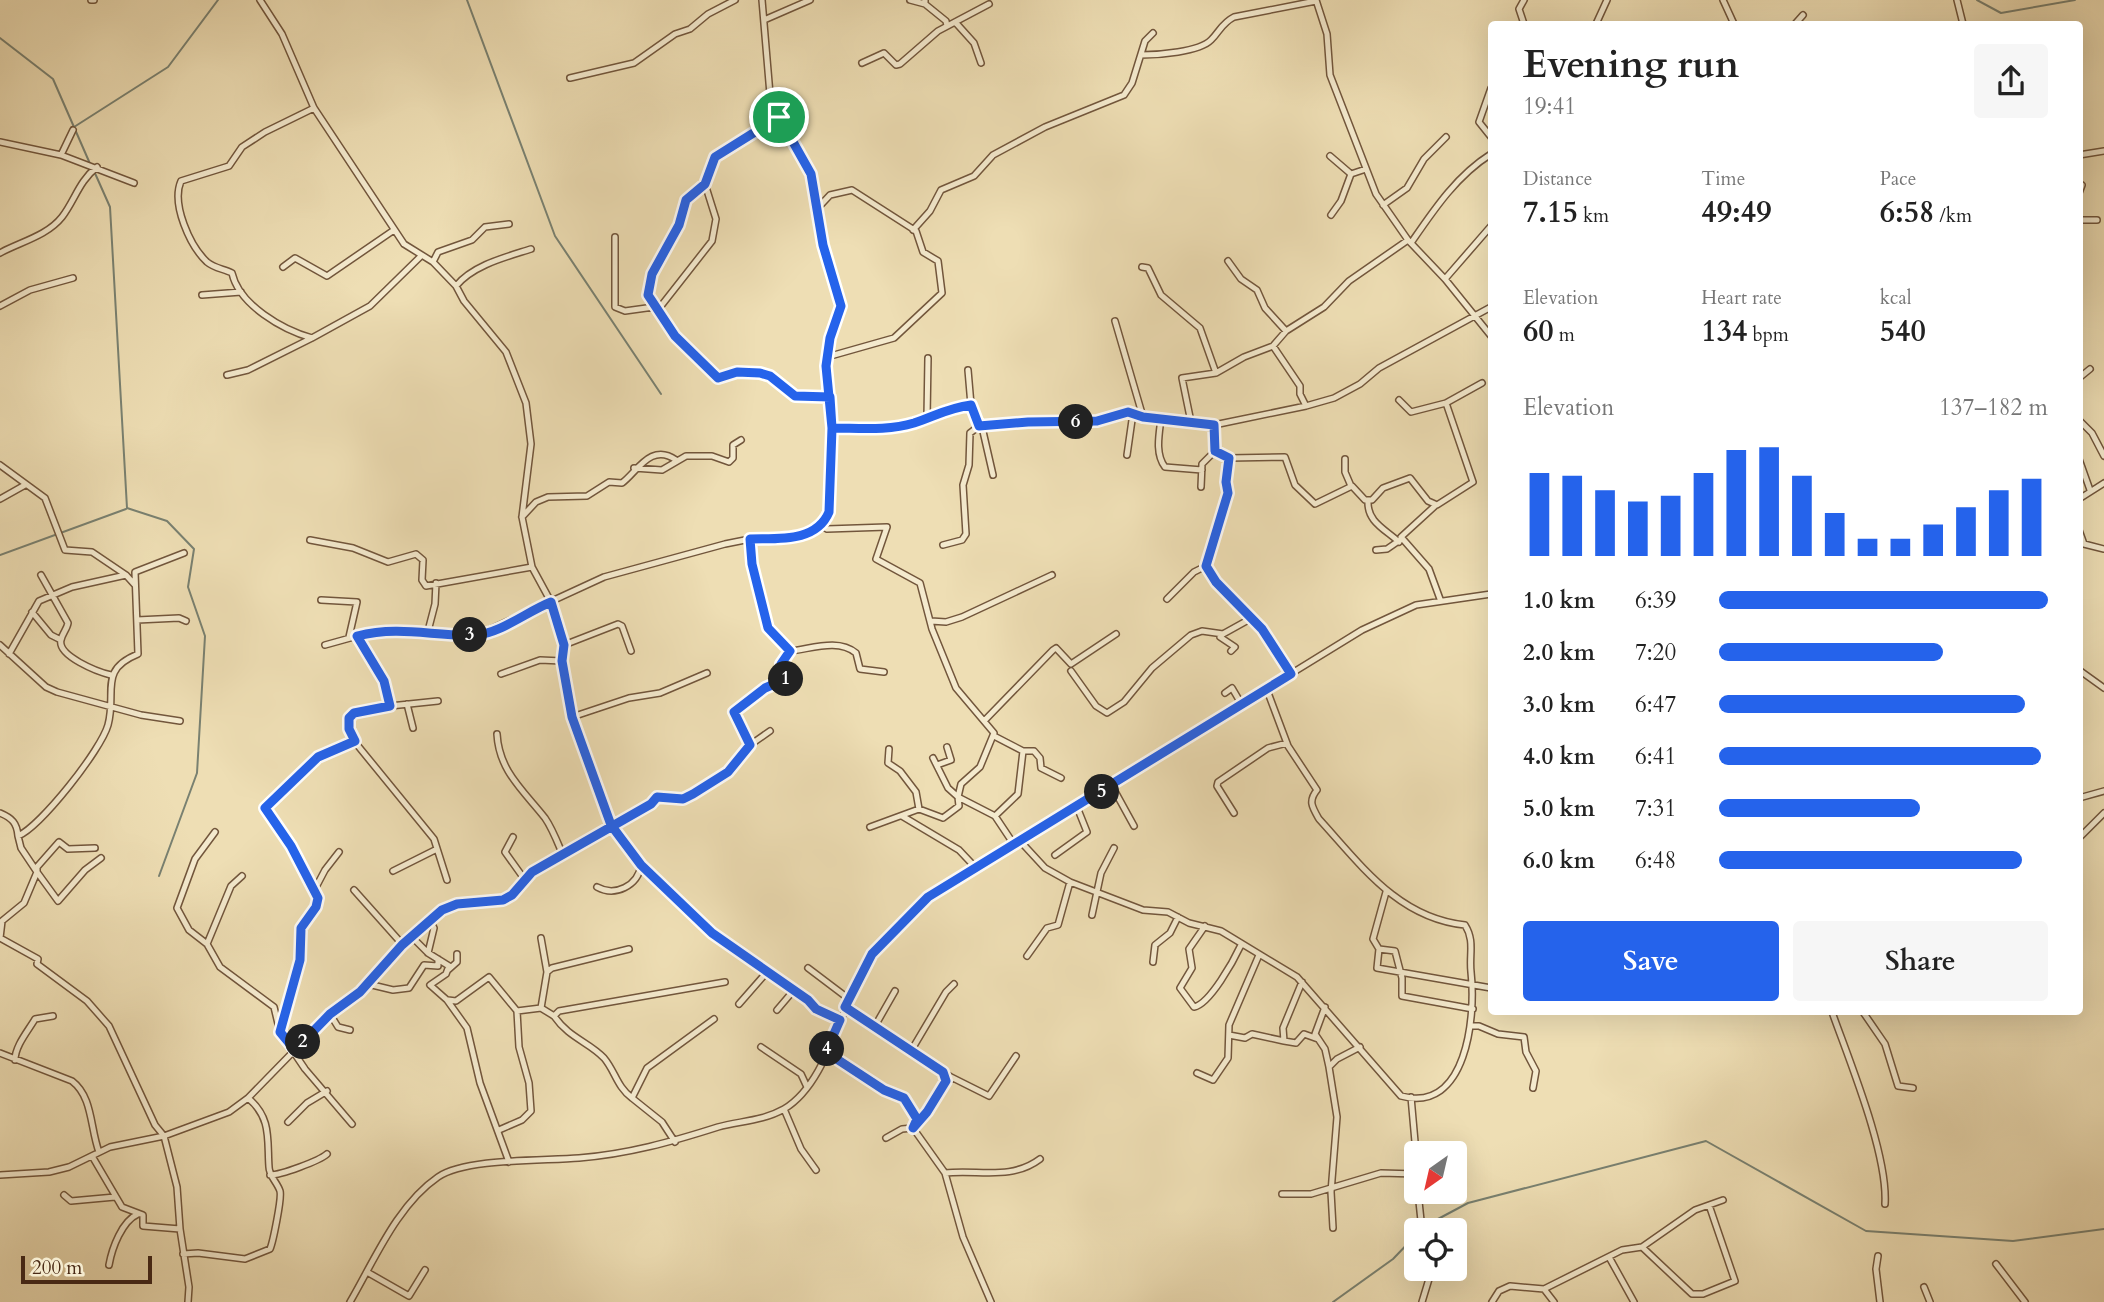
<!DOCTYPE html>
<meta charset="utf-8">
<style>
:root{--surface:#fff;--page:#f6f6f6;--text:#222;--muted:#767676;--accent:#2563eb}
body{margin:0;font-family:Cardo,serif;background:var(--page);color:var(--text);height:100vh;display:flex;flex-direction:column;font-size:26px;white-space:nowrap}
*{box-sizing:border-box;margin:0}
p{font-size:23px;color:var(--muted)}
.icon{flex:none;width:38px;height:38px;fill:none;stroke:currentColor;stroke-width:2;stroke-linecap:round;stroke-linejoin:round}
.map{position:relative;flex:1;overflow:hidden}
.details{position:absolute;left:1488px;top:21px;width:595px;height:994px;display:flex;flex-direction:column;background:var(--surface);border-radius:7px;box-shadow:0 7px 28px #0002}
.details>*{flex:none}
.needle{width:46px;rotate:214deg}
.controls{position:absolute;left:1404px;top:1141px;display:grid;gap:14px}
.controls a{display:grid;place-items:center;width:63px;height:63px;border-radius:7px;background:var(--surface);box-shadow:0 7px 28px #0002;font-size:35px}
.scale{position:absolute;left:21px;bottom:18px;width:131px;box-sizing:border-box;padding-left:7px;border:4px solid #492914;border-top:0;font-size:19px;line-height:24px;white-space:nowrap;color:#492914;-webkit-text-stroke:5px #f4eace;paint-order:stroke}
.pin{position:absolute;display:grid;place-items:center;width:60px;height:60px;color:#fff;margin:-30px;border:4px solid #fff;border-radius:50%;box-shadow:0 2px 7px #0007}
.km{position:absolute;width:35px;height:35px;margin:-18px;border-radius:50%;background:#222;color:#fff;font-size:19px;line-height:35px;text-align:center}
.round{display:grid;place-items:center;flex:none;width:74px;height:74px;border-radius:7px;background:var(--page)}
.head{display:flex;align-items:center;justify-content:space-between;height:119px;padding:0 35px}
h1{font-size:38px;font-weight:600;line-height:52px}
.stats{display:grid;grid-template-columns:repeat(3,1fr);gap:10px;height:119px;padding:7px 35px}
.stats div{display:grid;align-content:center}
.stats b{font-size:30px;font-weight:600}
.stats small{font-size:19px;font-weight:400}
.stats p{font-size:19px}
.chart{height:196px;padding:14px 35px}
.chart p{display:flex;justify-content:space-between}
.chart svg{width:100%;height:126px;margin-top:7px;stroke:var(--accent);stroke-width:6}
.action{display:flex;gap:14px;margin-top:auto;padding:14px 35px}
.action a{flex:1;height:80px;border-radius:7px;background:var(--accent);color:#fff;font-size:28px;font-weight:600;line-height:80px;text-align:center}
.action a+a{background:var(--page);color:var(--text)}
ul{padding:0 35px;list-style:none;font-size:23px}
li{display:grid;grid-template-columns:112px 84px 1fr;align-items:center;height:52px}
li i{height:18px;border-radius:9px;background:var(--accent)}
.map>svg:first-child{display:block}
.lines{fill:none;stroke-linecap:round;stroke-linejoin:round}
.stream{stroke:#798171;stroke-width:2}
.street-casing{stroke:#72563c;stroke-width:8}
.street{stroke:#f4eace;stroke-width:5}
.route-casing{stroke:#fff;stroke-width:14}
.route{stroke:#2563eb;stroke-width:9}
</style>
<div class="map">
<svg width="2104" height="1302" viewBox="0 0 2104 1302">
<rect width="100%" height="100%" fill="#eedeb4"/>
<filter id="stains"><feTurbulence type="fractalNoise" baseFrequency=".00286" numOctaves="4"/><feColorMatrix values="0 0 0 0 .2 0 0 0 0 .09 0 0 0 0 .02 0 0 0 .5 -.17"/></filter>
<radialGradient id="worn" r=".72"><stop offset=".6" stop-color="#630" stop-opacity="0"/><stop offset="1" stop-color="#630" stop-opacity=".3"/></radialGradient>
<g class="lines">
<path class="stream" d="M467,0L555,236L661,394
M1977,0L2001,13L2075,0
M0,38L53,79L91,166
M74,127L168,67L218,0
M94,171L110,207L127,508L167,521L194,549L188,587L205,636L197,773L159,876
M0,555L126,509
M1423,1227L1468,1203L1706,1141L1866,1231L2013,1241L2104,1229
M1333,1302L1393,1259L1416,1235"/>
<defs>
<path id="street" d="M91,0H94
M260,0L282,34L314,108L404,244L433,262L456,286L464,301L506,352L526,403L531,444L522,517L532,567L551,602L564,645L562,661L572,717L611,825L532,872L512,895L503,900L457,904L442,910L411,936
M910,0L925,4
M925,0V4L946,21L947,26
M1316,0L1327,34L1330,75L1376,194L1408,240L1445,279L1491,336
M1723,0L1734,24
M1957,0L1963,24
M764,20L810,0
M956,23L974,43L981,63
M1524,24L1519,9L1524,0
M1596,24L1607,0
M1795,24L1803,15
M1141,55C1158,55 1199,52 1211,40C1220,31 1222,23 1234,17L1316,1
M862,63L884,53L896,65L900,64L938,31L989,4
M570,78L634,63L675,34L690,29L708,14L735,0
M1491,88L1479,122L1491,137
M314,108L265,132L242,147L229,166L181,181C171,204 190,246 207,262C214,268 224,269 232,273C239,305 283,330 312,338L370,306L420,257
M779,117L715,157L705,184L686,200L679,224L652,274L648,295L675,336L718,378L737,372L760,373L770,376L795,396L830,397
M0,142L61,155L73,130
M61,155L134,183
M2079,155L2104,151
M1330,156L1351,174
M2079,183L2082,185L2079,193
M1383,205L1407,188L1424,159L1446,137
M816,210L830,195L852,190L916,231L923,252L938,261L942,293L894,338L827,357
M1331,215L1341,201L1351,174L1366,169
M2079,220H2097
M913,230L930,211L941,190L974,176L993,155L1045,127L1124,95L1132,83L1145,41L1153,33
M615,237V307L625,311L661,306L712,241L716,219L705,184
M1411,243C1433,211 1456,176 1491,154
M0,253C20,242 47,236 62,217C75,200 79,181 97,167
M1228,261L1241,279L1257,290L1265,308L1286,331
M433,262L438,252L472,240L485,227L509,224
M283,267L295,258L327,276L394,230
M1142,267L1148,268L1161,295L1200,328L1216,373
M1445,279L1491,226
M456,286C473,265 506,257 531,249
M202,295L241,292
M0,306L30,290L73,278
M1115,321L1143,417
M1273,346L1286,331L1324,307L1349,281L1408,240
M968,370L971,405
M227,375L248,370L312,338
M2079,378L2090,369
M1399,400L1411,412L1446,403
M927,417L928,358
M1161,419C1159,435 1155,454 1165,467L1202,470
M2079,420L2092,433L2104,456
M1191,422L1182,378L1216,373L1244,357L1273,346L1300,386V394L1306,406
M1214,425L1215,451L1229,458L1226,482L1228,493L1206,566L1216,582L1262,629L1291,674
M982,427L993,475
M832,428C859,428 888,431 914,423C935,416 948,408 971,405L979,426L1028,422L1097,421L1128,412L1143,417L1214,425L1306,406L1334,398L1360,384L1379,368L1491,307
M1127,455L1132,420L1136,415
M1229,458L1285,457L1295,485L1315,504L1352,486L1365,500H1372L1383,488L1410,478L1428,501L1437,505L1473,482L1446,403L1482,383
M1345,459V472L1351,486
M2079,459L2090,490
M0,465L45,498L65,550L92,552L126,575
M634,468L662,470L686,456H712L729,462L733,458V445L741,440
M1201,487L1202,464L1215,451
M0,499L25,485
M2079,499L2104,483
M1368,501C1367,522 1385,529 1399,542
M1436,505L1401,537L1429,569L1440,599
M522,517L536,502L548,497L587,496L609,482L622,483C637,472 651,442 676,460
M820,525L827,529L887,527L876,559L920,583L932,629L956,688L994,733L980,767L961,784L958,797L995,816L1015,846
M2079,530L2084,544L2104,549
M750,539L752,564L768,628L791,653L781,664L786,679L765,688L735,712L750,745L728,772L693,795L683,799L657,797L651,804L611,825C672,905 727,944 808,1000L827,1016L840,1020
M310,540L353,548L388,562L416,554L423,560L422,580L426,586L532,567
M943,545L962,540L966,534L963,485L969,465L970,433L979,426
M1376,550L1387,549L1400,540
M41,575L68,623C67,629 62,634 61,640C57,656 98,672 111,675
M1167,599L1194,572L1206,566
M321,600L357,602L349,637
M32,612L51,635L61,640
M137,620L179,618L186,621
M931,621L946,622L962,617L1052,575
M428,631L435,604L436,583
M1221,634L1220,637L1235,647L1231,651
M357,636L384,681L390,706L354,713L349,718L354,741L434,839L447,880
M0,645L46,687L57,692L141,715L180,721
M325,645L379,630L478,635L604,577L725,544L750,539L795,537L813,531L826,520L831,504L832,428L826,366L830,338L841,306L823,245L811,174L771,106L762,0
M564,645L618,624L622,626L631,651
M790,651C811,649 838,638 856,653L860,669L884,672
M9,654L39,601L72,587L126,575L135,585
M2079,670L2104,688
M1071,671L1096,706L1107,713L1124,702L1152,668L1191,635L1202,631L1223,634L1250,619
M501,674L540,660L562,661
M1225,693L1232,688L1242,705
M407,704L413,728
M390,706L438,701
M572,717L629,698L660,693L707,673
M985,720L1053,650L1056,648L1071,664L1116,634
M497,734C499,771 523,790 545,818C552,828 557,841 562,853
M994,736L1023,751H1034L1040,758L1041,768L1061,778
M750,745L770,731
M889,749L888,763L900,771L916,792L919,809
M937,765L951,760L947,747
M1112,786L1134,826
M2079,798L2104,791
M0,813C12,818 17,823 18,836
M1234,813L1217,786L1218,782L1268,748L1287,743
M902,816L959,850L976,868
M995,816L1018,794L1023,751
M870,827L919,809L943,818L959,806L958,797L948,788L933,758
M215,832L195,859L177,908L189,930L207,944L220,967L274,1007L280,1032L305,1069L352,1124
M513,837L505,852L525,880
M2079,838L2104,813
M1021,842L1045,868L1070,882L1143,910L1168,912L1189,923L1221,931L1297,977L1401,1096C1467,1114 1476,1016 1471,972C1469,954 1475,941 1465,925C1398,918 1361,865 1319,819C1312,807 1308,801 1317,790L1288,746L1267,690
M95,848L68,849L59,842L37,867V872L58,901L85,870L101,858
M1055,855L1087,832L1077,807
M393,871L437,849
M597,887C615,897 638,886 641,865
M315,889L325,870L339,852
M354,890L403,945
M1386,892L1373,939L1379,949L1377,968L1491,988
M1092,915L1101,873L1114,848
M1205,926L1189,949L1192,968L1180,988L1194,1007C1210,1004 1234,960 1241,945
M0,938L2,921L24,903L37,872L21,848L18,836C41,826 101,750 108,725C117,692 98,670 138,654L135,572L184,553
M0,938L38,959L37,964L87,1001L109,1026L155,1125L164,1136L177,1187L180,1229L189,1287L188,1302
M541,938L547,972
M207,944L231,886L242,876
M1379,949L1395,951L1402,978V996L1473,1009
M428,953L434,928L430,920
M1027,956L1047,928L1058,925L1070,882
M1153,962L1155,945L1170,933L1178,917
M808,968L849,999
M448,970L457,962V954
M1302,982L1283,1028L1284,1041L1296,1043L1304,1034L1318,1039
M368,984L393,990L409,988L424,965L438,966V959
M448,1000L456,1001L489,977L517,1011L519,1047L529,1083L531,1111L522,1120L499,1130
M739,1004L767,972
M1325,1007L1315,1034L1325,1049L1329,1067
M845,1008L951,1077L913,1128L902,1129L886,1138
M777,1010L794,990
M517,1011L541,1008
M1832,1012C1849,1060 1888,1154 1885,1204
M1863,1012L1885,1044L1898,1086L1913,1088
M330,1014L338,1027L350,1030
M554,1016L541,1008L547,972L552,968L629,949
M875,1026L895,991
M1471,1026H1479L1498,1034L1524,1037L1526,1052L1536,1071L1533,1088
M281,1028L300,960L301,927L316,907L318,899L291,846L265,808L318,757L354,741
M1229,1035L1245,1038L1252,1034L1284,1041
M761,1047L801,1074L807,1087
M911,1051L946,992L954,984
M826,1052L884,1090L904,1098L917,1119L913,1128L945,1173L963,1237L991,1302
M0,1053L72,1081C93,1097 90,1128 99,1152
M15,1060C15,1046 28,1031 35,1019L53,1016
M1197,1073L1213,1080L1228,1058L1229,1025L1259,955
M951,1077L989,1096L1016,1056
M1411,1097L1416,1153
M632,1098C617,1087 615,1071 604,1058C589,1042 569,1038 554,1016L559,1011L725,982
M784,1109L801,1149L816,1170
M288,1122L307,1103L327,1091
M675,1142L662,1122L632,1098L647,1068L714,1019
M92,1156L122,1207L143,1215V1226L180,1229
M945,1173C977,1169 1011,1181 1040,1159
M0,1175L49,1172L69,1167L110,1147L164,1136L229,1112L248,1098L330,1014L360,992L411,936L428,953L449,966L446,974L430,985L447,1000L467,1028L480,1083L509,1162
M270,1175C281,1175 319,1161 327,1154
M1418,1192L1422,1230
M1282,1194H1311L1381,1173L1416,1174
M64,1195L71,1201L115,1197
M1333,1228L1331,1192L1337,1117L1329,1067L1337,1059L1360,1047
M1642,1247L1692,1294H1703L1735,1281L1709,1205
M183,1254L198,1253L245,1259L270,1249C273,1242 282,1198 280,1191C277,1182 269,1176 269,1167C267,1140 272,1118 248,1098
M1878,1256L1876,1269L1880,1302
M1609,1257L1634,1302
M1996,1264L2025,1302
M109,1265C112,1248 122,1221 138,1214
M367,1272L409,1296L425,1270
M1924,1287L1930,1302
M1544,1289L1554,1302
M350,1302C374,1261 397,1205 438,1177C466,1158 544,1161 579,1158C628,1154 671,1142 718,1127C740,1121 763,1121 784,1109C831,1081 841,997 873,954C888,933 909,914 928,897L1362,630L1416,605L1491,594
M1422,1302L1432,1269
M1492,1302L1499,1291L1510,1286L1544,1289L1622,1250L1642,1247L1695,1210L1723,1200"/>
</defs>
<use href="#street" class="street-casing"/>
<use href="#street" class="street"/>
</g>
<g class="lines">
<defs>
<path id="route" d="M779,117L811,174L823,245L841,306L830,338L826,366L832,428L829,512C816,543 777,538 750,539L752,564L768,628L790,651L781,664L786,679L765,688L734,712L750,745L728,772L693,794L683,799L657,797L651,804L532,872L512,895L503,900L457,904L442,910L402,945L360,992L330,1014L295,1050L280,1032L300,960L301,928L316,907L318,898L291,846L265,808L318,757L355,741L349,729V718L354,713L390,706L384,681L357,636C402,625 434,637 476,635C501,633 528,611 551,602L564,645L562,661L572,717L611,825L641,865L712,933L808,1000L816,1009L840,1020L826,1052L884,1090L904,1098L917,1119L913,1128L927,1112L946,1081L943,1072L845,1007L872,954L928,897L1291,674L1262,629L1216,582L1206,566L1228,493L1226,482L1229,458L1215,451L1214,425L1143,417L1128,412L1097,421L1028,422L979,426L971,405C948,408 935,416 914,423C888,431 859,428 832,428L830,397L795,396L770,376L760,373L737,372L718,378L675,336L648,295L652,274L679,225L686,200L705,184L715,157L779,117"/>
</defs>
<use href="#route" class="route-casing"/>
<use href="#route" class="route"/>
</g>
<rect width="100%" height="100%" filter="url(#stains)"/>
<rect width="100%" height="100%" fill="url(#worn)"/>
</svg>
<div class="controls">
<a><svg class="needle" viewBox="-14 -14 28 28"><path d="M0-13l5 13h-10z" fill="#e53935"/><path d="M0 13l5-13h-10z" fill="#767676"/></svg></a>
<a><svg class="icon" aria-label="locate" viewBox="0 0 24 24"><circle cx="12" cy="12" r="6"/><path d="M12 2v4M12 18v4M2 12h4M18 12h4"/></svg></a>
</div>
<div class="scale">200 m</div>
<div class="pin" style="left:779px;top:117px;background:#1e9e55"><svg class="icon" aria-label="arrive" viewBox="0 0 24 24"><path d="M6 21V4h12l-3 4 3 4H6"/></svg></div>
<b class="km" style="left:786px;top:679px">1</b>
<b class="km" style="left:303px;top:1042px">2</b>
<b class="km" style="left:470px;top:635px">3</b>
<b class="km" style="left:827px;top:1049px">4</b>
<b class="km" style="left:1102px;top:792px">5</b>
<b class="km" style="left:1076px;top:422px">6</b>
<section class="details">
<div class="head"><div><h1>Evening run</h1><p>19:41</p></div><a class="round"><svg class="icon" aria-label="share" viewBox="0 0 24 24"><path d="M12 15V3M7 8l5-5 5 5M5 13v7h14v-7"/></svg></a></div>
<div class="stats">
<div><p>Distance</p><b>7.15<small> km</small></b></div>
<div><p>Time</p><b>49:49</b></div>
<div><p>Pace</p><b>6:58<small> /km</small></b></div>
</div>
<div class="stats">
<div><p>Elevation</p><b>60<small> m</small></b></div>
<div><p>Heart rate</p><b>134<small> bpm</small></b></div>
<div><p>kcal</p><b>540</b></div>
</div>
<div class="chart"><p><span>Elevation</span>137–182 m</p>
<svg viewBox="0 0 160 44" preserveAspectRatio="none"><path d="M5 44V15M15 44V16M25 44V21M35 44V25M45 44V23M55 44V15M65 44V7M75 44V6M85 44V16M95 44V29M105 44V38M115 44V38M125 44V33M135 44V27M145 44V21M155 44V17"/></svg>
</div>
<ul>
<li><b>1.0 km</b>6:39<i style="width:100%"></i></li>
<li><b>2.0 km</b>7:20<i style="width:68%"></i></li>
<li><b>3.0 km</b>6:47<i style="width:93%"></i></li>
<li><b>4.0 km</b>6:41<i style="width:98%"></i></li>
<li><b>5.0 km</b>7:31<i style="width:61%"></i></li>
<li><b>6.0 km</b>6:48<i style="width:92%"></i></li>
</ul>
<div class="action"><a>Save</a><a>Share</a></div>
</section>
</div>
